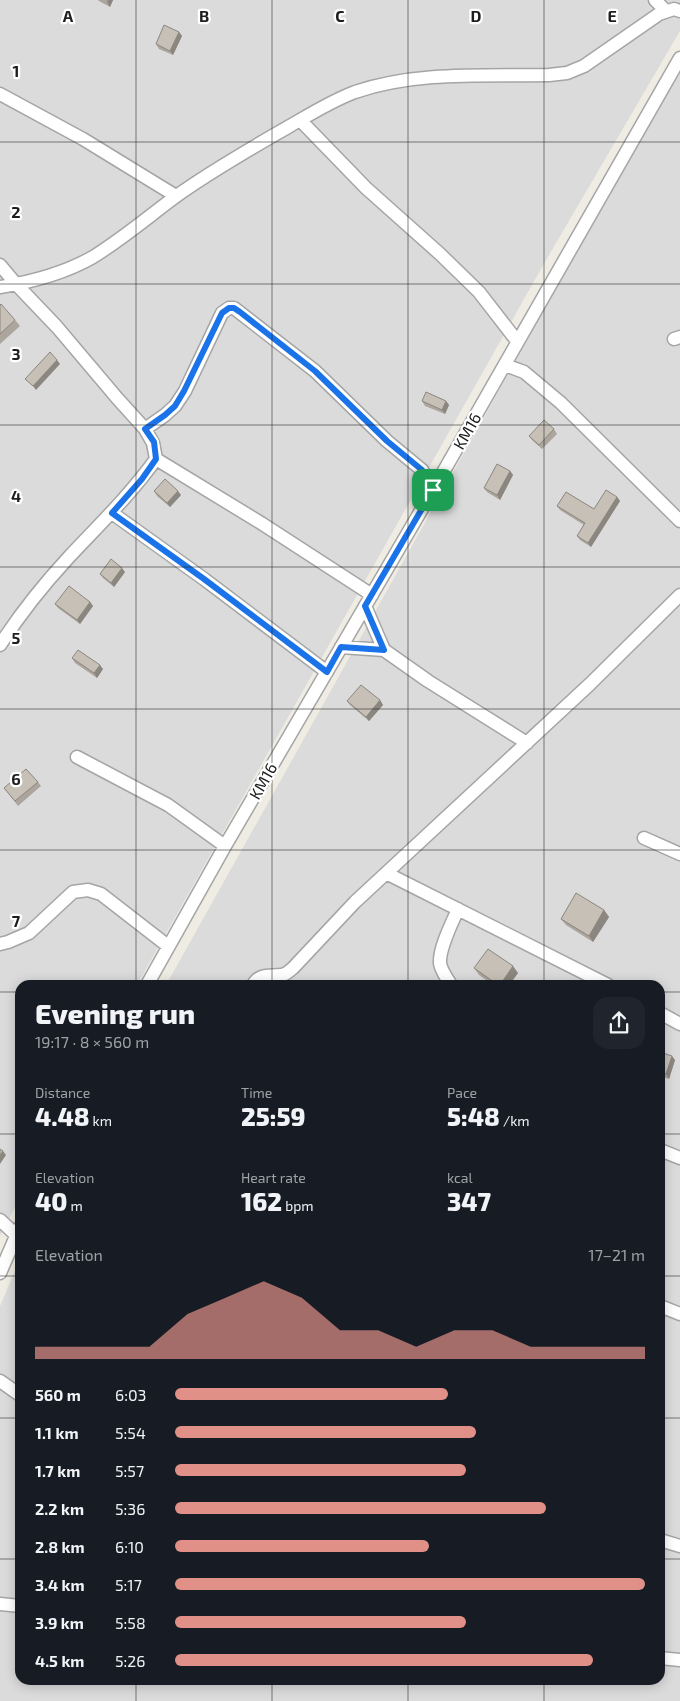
<!DOCTYPE html>
<meta charset="utf-8">
<style>
:root{--surface:#171b24;--page:#20242c;--text:#f1f3f6;--muted:#9ea1a6;--accent:#e09087}
body{margin:0;font-family:"Exo 2",sans-serif;background:var(--page);color:var(--text);height:100vh;display:flex;flex-direction:column;font-size:19px;white-space:nowrap}
*{box-sizing:border-box;margin:0}
p{font-size:16px;color:var(--muted)}
.icon{flex:none;width:28px;height:28px;fill:none;stroke:currentColor;stroke-width:2;stroke-linecap:round;stroke-linejoin:round}
.map{position:relative;flex:1;overflow:hidden}
.details{position:absolute;left:15px;top:980px;width:650px;height:705px;display:flex;flex-direction:column;background:var(--surface);border-radius:15px;box-shadow:0 2px 12px #0003}
.details>*{flex:none}
.pin{position:absolute;display:grid;place-items:center;width:42px;height:42px;color:#fff;margin:-21px;border-radius:10px;box-shadow:0 2px 8px #0006}
.round{display:grid;place-items:center;flex:none;width:52px;height:52px;border-radius:15px;background:var(--page)}
.overview{display:flex;align-items:center;justify-content:space-between;height:85px;padding:0 20px}
h1{font-size:28px;font-weight:800;line-height:38px}
.metrics{display:grid;grid-template-columns:repeat(3,1fr);gap:8px;height:85px;padding:5px 20px}
.metrics div{display:grid;align-content:center}
.metrics b{font-size:25px;font-weight:800}
.metrics small{font-size:14px;font-weight:400}
.metrics p{font-size:14px}
.chart{height:140px;padding:10px 20px}
.chart p{display:flex;justify-content:space-between}
.chart svg{width:100%;height:90px;margin-top:5px;fill:var(--accent);opacity:.7}
ul{padding:0 20px;list-style:none;font-size:16px}
li{display:grid;grid-template-columns:80px 60px 1fr;align-items:center;height:38px}
li i{height:12px;border-radius:6px;background:var(--accent)}
.map>svg:first-child{display:block}
.residential{fill:#dcdbdb}
.lines{fill:none;stroke-linecap:round;stroke-linejoin:round}
.minor-casing{stroke:#a5a5a5;stroke-width:15}
.minor{stroke:#fff;stroke-width:12}
.wall{fill:#aba59d}
.shaded-wall{fill:#8b867f}
.building{fill:#c7c0b6;stroke:#8b867f}
.route-casing{stroke:#fff;stroke-width:10}
.route{stroke:#1a73e8;stroke-width:6}
.grid{fill:none;stroke:#1e1e1e;stroke-width:1;stroke-opacity:0.55}
.labels{text-anchor:middle;stroke-width:4.5;stroke-linejoin:round;paint-order:stroke}
.street-label{font-size:16px;fill:#1e1e1e;stroke:#fff}
.grid-label{font-size:16px;text-anchor:middle;font-weight:bold;fill:#1e1e1e;stroke:#fff;stroke-width:4.5;stroke-linejoin:round;paint-order:stroke}
</style>
<div class="map">
<svg width="680" height="1701" viewBox="0 0 680 1701">
<rect width="100%" height="100%" fill="#efede3"/>
<path class="residential" d="M0,0H680V31L545,262L137,985H20V1198L0,1236Z
M680,73V1701H0V1306L20,1259V1680H660V985H166L632,153Z"/>
<g class="lines">
<defs>
<path id="minor" d="M655,0L666,11
M0,94L83,139L176,196
M300,120L366,188L440,254L479,292L517,341
M0,265L16,284L57,327L117,398L145,429L153,443L156,459C130,495 99,525 69,557C44,584 20,614 0,645
M0,287C31,282 65,273 93,257C122,239 148,217 175,197C211,171 250,149 288,127C309,115 331,101 355,92C416,71 485,76 549,75L567,73L584,66L659,14L674,9L680,11
M674,339L680,337
M505,365L524,372L561,403L680,521
M145,429L165,415L175,406L185,391L222,313L229,308H234L315,371L387,441L422,470L433,490
M156,459L261,523L372,595
M112,513L204,579L327,672
M365,606L384,650
M341,647L384,650L428,681L527,743
M77,757L168,805L225,846
M644,838L680,854
M386,873L608,985
M0,944L8,942L29,933L73,892L88,890L101,894L168,946
M147,985L225,846L433,490L680,58
M253,985C260,972 271,977 282,975C287,974 289,971 293,968L355,902L590,684L680,595
M451,985C447,978 441,971 440,963C439,948 452,923 458,909
M660,1013L680,1024
M660,1150L680,1158
M0,1220L16,1235
M0,1273L20,1227
M660,1306L680,1314
M0,1381L20,1395
M660,1540L680,1546
M0,1604L20,1606
M660,1658L680,1660"/>
</defs>
<use href="#minor" class="minor-casing"/>
<use href="#minor" class="minor"/>
</g>
<path class="wall" d="M98,0H113L110,7L99,1Z
M179,32L182,36L173,55L159,49L156,44Z
M0,305L15,320L20,326L0,344Z
M422,401H446L449,405L445,414L425,406Z
M554,429L557,434L542,449L532,440L529,436Z
M510,471L513,475L500,500L487,492L484,488Z
M154,491L181,495L170,507L157,496Z
M617,497L620,501L591,547L580,540L577,536L584,525L560,510L557,506L594,509Z
M125,572L114,587L103,578L100,574Z
M90,602L93,606L80,624L58,608L55,604Z
M72,658L103,669L97,678L75,663Z
M380,700L383,705L369,721L350,705L347,701Z
M38,782L41,786L18,806L4,788Z
M604,910L609,917L593,942L566,925L561,919Z
M474,968L518,973L509,985H493L479,975Z
M660,1052L675,1060L669,1079L660,1076Z"/>
<path class="shaded-wall" d="M108,0H113L110,7L107,2Z
M179,32L182,36L173,55L170,51Z
M57,360L60,364L36,390L33,386Z
M446,401L449,405L445,414L442,410Z
M510,471L513,475L500,500L497,495Z
M178,491L181,495L170,507L167,503Z
M617,497L620,501L591,547L588,543Z
M122,568L125,572L114,587L111,583Z
M90,602L93,606L80,624L77,620Z
M100,665L103,669L97,678L94,673Z
M380,700L383,705L369,721L366,717Z
M604,910L609,917L593,942L589,936Z
M513,966L518,973L509,985H500Z
M672,1056L675,1060L669,1079L666,1074Z
M3,1151L6,1155L0,1164V1155Z"/>
<path class="building" d="M164,25L179,32L170,51L156,44Z
M1,304L15,320L0,334V305Z
M50,352L57,360L33,386L25,379Z
M426,392L446,401L442,410L422,401Z
M544,420L554,429L539,445L529,436Z
M497,464L510,471L497,495L484,488Z
M165,479L178,491L167,503L154,491Z
M606,490L617,497L588,543L577,536L585,523L557,506L566,492L594,509Z
M111,559L122,568L111,583L100,574Z
M69,586L90,602L77,620L55,604Z
M78,650L100,665L94,673L72,658Z
M361,685L380,700L366,717L347,701Z
M26,769L38,782L15,801L4,788Z
M576,893L604,910L589,936L561,919Z
M488,949L513,966L500,985H498L474,968Z
M660,1052L672,1056L666,1074L660,1072Z
M0,1149L3,1151L0,1155Z"/>
<g class="lines">
<defs>
<path id="route" d="M229,308H234L240,312L315,371L387,441L422,470L433,490L365,606L384,650L341,647L327,672L204,579L112,513L142,479L156,459L154,442L145,429L165,415L175,406L184,391L222,313Z"/>
</defs>
<use href="#route" class="route-casing"/>
<use href="#route" class="route"/>
</g>
<path class="grid" d="M136,0V985M272,0V985M408,0V985M544,0V985M0,142H680M0,284H680M0,425H680M0,567H680M0,709H680M0,850H680M0,992H20M660,992H680M0,1134H20M660,1134H680M0,1276H20M660,1276H680M0,1418H20M660,1418H680M0,1559H20M660,1559H680M136,1680V1701M272,1680V1701M408,1680V1701M544,1680V1701"/>
<g class="labels">
<g class="street-label">
<text transform="translate(467 431) rotate(-60)" y="6">KM16</text>
<text transform="translate(263 781) rotate(-60)" y="6">KM16</text>
</g>
</g>
<g class="grid-label">
<text x="68" y="22">A</text>
<text x="204" y="22">B</text>
<text x="340" y="22">C</text>
<text x="476" y="22">D</text>
<text x="612" y="22">E</text>
<text x="16" y="77">1</text>
<text x="16" y="218">2</text>
<text x="16" y="360">3</text>
<text x="16" y="502">4</text>
<text x="16" y="644">5</text>
<text x="16" y="785">6</text>
<text x="16" y="927">7</text>
</g>
</svg>
<div class="pin" style="left:433px;top:490px;background:#1e9e55"><svg class="icon" aria-label="arrive" viewBox="0 0 24 24"><path d="M6 21V4h12l-3 4 3 4H6"/></svg></div>
<section class="details">
<div class="overview"><div><h1>Evening run</h1><p>19:17 · 8 × 560 m</p></div><a class="round"><svg class="icon" aria-label="share" viewBox="0 0 24 24"><path d="M12 15V3M7 8l5-5 5 5M5 13v7h14v-7"/></svg></a></div>
<div class="metrics">
<div><p>Distance</p><b>4.48<small> km</small></b></div>
<div><p>Time</p><b>25:59</b></div>
<div><p>Pace</p><b>5:48<small> /km</small></b></div>
</div>
<div class="metrics">
<div><p>Elevation</p><b>40<small> m</small></b></div>
<div><p>Heart rate</p><b>162<small> bpm</small></b></div>
<div><p>kcal</p><b>347</b></div>
</div>
<div class="chart"><p><span>Elevation</span>17–21 m</p>
<svg viewBox="0 0 160 44" preserveAspectRatio="none"><path d="M0 44V38L10 38L20 38L30 38L40 22L50 14L60 6L70 14L80 30L90 30L100 38L110 30L120 30L130 38L140 38L150 38L160 38V44z"/></svg>
</div>
<ul>
<li><b>560 m</b>6:03<i style="width:58%"></i></li>
<li><b>1.1 km</b>5:54<i style="width:64%"></i></li>
<li><b>1.7 km</b>5:57<i style="width:62%"></i></li>
<li><b>2.2 km</b>5:36<i style="width:79%"></i></li>
<li><b>2.8 km</b>6:10<i style="width:54%"></i></li>
<li><b>3.4 km</b>5:17<i style="width:100%"></i></li>
<li><b>3.9 km</b>5:58<i style="width:62%"></i></li>
<li><b>4.5 km</b>5:26<i style="width:89%"></i></li>
</ul>
</section>
</div>
